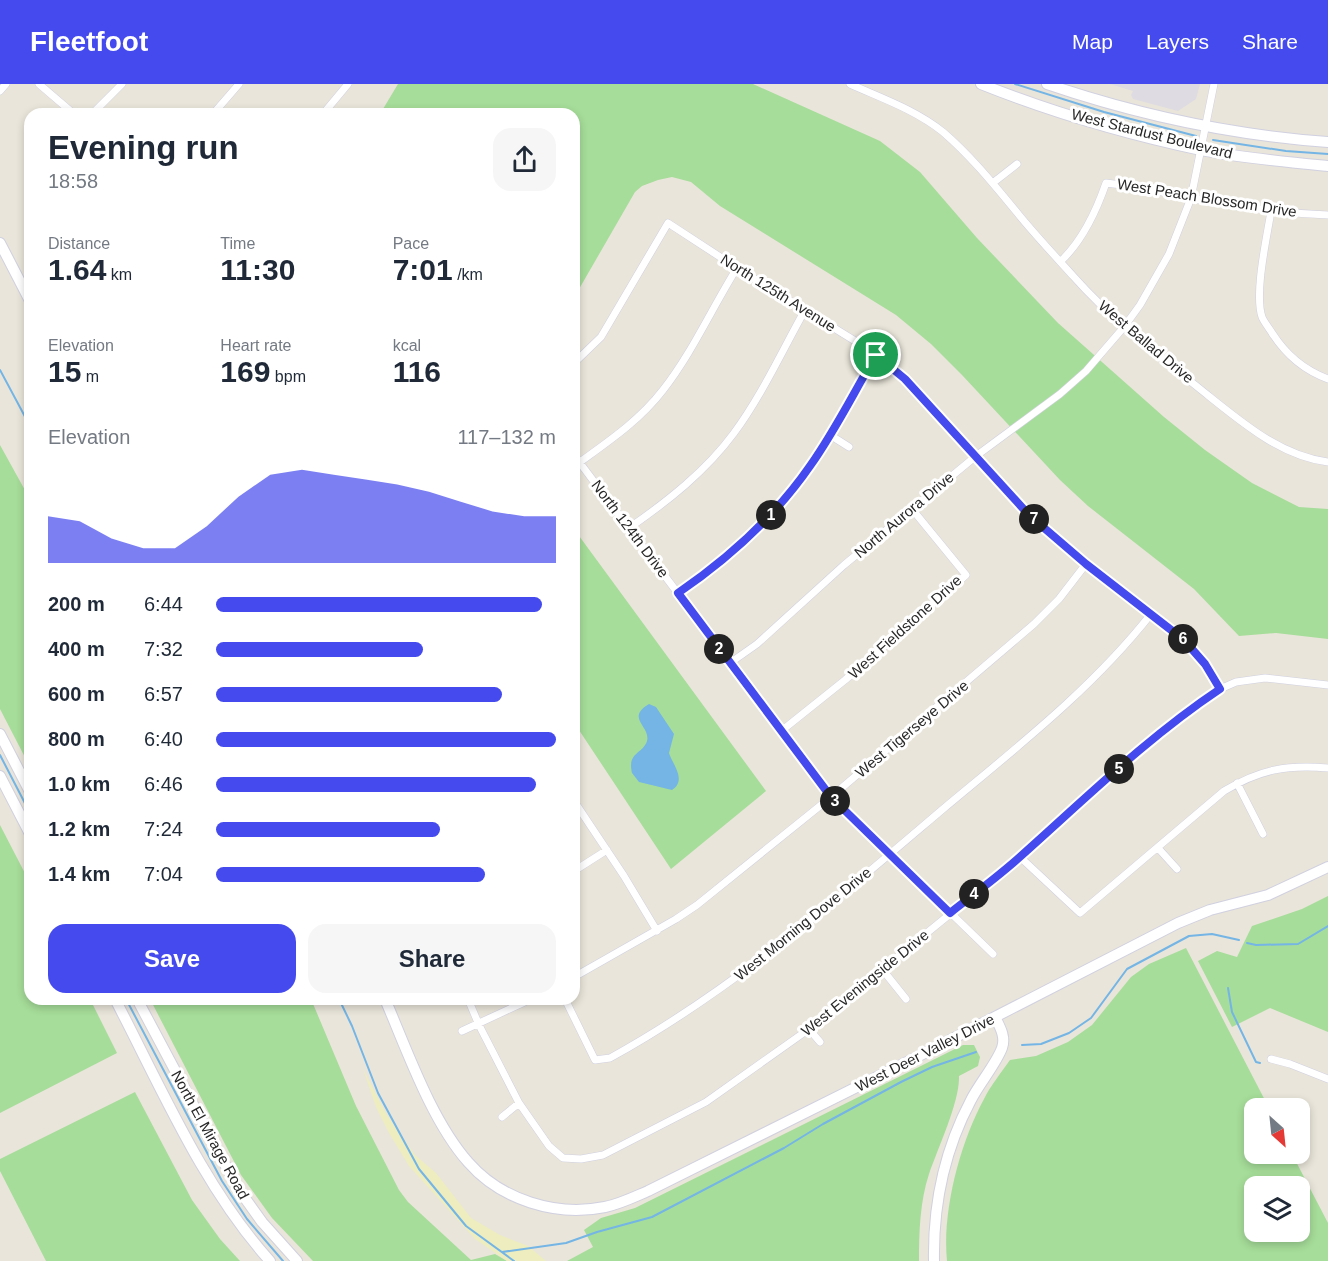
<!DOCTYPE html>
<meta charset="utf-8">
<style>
:root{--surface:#fff;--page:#f6f6f7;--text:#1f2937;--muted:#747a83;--accent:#444aed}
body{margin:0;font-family:Arial,sans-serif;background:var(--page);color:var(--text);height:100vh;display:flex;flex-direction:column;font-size:22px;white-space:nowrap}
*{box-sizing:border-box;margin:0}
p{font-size:20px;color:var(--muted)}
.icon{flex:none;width:33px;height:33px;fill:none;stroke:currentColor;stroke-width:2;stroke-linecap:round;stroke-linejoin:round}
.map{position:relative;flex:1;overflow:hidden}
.sheet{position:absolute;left:24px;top:24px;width:556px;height:897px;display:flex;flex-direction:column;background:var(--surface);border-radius:18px;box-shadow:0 3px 9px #0003}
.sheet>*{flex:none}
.needle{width:39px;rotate:153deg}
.fabs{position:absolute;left:1244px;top:1014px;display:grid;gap:12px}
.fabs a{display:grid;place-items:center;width:66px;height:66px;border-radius:12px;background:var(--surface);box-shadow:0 3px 9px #0003;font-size:30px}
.pin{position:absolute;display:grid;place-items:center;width:51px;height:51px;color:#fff;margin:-26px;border:3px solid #fff;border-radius:50%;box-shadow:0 2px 6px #0007}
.km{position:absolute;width:30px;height:30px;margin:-15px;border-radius:50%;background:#222;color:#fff;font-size:16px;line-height:30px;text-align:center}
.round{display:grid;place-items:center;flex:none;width:63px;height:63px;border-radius:18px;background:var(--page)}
.overview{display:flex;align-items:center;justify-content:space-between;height:102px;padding:0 24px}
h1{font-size:33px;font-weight:700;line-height:45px}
.metrics{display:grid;grid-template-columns:repeat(3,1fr);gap:9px;height:102px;padding:6px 24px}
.metrics div{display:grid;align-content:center}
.metrics b{font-size:30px;font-weight:700}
.metrics small{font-size:16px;font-weight:400}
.metrics p{font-size:16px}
.chart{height:168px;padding:12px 24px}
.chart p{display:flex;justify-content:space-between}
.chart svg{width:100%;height:108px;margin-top:6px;fill:var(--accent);opacity:.7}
.primary-button{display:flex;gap:12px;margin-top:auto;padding:12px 24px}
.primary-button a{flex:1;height:69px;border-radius:18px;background:var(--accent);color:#fff;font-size:24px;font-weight:700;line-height:69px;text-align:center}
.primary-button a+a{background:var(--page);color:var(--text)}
ul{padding:0 24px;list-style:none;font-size:20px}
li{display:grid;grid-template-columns:96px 72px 1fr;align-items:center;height:45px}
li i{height:15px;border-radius:8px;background:var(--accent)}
header{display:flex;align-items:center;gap:36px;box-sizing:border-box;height:84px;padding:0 30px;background:var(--accent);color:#fff}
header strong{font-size:28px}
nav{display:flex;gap:33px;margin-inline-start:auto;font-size:21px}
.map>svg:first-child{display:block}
.industrial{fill:#dedbe2}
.green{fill:#a6dd9a;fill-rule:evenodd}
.sand{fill:#ededbf}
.water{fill:#74b5e5}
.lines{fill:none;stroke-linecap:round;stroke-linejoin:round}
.stream{stroke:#74b5e5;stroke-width:2}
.street-casing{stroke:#d0d0e0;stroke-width:8}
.secondary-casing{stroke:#d0d0e0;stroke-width:12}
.street{stroke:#fff;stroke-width:7}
.secondary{stroke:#fff;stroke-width:10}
.route-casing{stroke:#fff;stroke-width:12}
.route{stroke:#444aed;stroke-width:8}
.labels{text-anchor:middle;stroke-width:6;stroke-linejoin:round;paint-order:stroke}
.street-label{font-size:15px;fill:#282828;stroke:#fff}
</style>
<header>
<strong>Fleetfoot</strong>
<nav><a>Map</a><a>Layers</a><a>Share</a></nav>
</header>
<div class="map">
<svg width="1328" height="1177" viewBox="0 0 1328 1177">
<rect width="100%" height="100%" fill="#e9e5da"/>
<path class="industrial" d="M1110,0H1200L1196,15L1178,27L1133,15L1131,11L1133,7Z"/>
<path class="green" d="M398,0H753L880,57L920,88L977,154L1058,239L1164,333L1205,366L1252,399L1299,423L1328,425V555L1276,549L1239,552L1194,505L1088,422L1060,396L962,291L931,260L896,231L720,122L691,98L672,93L658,96L642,102L635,108L575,212L574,30H380Z
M0,361L26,408L30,412V683L0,625Z
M574,445L766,707L671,785L575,640Z
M0,741L30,799V915H90L117,969L0,1029Z
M1328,812V948L1270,924L1232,943L1198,877L1217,867L1237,873L1252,842L1302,825Z
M1186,864L1269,1024H1254V1070H1292L1328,1139V1177H947C942,1127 960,1059 984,1015C991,1001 1001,989 1010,976L1036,972L1068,958L1092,941L1131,893L1149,880ZM1254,1102H1299V1148H1254Z
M150,915H311L356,1022L399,1106L408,1118L471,1176L495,1170L507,1177H313L272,1134L241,1091Z
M963,961H974L980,973L978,982L959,992C960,1017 938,1064 929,1090C920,1117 919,1148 919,1177H567L593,1163L584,1146L601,1134L635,1124Z
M135,1008L192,1116L220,1155L240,1177H46L0,1087V1075Z"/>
<path class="sand" d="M363,985L387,1031L415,1071L436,1089L471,1134L500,1151L528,1162L546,1177H507L475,1155L409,1082L389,1049L376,1023Z"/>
<path class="water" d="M649,620L656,623L674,650L669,669C673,681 687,696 672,706L639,698L632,689C627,668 643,670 647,657C651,643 625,634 649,620Z"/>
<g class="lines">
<path class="stream" d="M1015,0L1104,28L1196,52
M1213,56L1286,67L1328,70
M0,286L30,342
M0,671L30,729
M1247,859L1256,861L1298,860L1328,842
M1228,904L1232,928L1256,978L1260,979
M126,915L222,1097L247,1135L283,1177
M339,915L352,942L378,1009L419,1085L466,1142L514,1177
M1022,961L1041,960L1069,949L1091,934L1127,885L1189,852L1212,850L1239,856
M502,1168L566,1159L597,1148L652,1133L784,1064L823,1040L901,998L932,983L976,968"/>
<defs>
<path id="street" d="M39,0L74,30
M850,0C881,14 916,26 943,48C972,73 995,102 1019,131C1037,153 1056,173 1074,193C1114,238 1163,275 1210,313C1245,341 1282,372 1328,378
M0,7L6,0
M92,30L122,0
M213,30L239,0
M323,30L348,0
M994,98L1017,80
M29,100H30
M1271,127C1267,153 1254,209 1262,233C1264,238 1269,244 1272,249C1286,271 1303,286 1328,295
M1061,177C1083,156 1096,128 1106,99C1135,102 1163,108 1191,114C1236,123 1282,129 1328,131
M574,279L601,253L668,139L737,184L860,260L905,295L1029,431L1086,480L1184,556L1205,580L1220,605
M830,351L849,363
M574,371L831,713L993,870
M580,378C609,357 640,336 663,306C692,269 712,224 737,184
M629,444C668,417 706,387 734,349C762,311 782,267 805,226
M678,509C729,474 774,434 810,382C835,347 854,308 876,271
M730,579L757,560L844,481L976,372L1060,310L1086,287L1124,243L1140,221L1169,170L1191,114L1214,0
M780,648L845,596L966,491L912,425
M1237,699L1263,750
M574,717L624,792L657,847
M1158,764L1177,785
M1020,773L1080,829L1224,707C1259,686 1287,680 1328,684
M574,787L607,766
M882,885L906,915
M574,893L676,835L697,821L831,713L1034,540L1059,515L1086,480
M468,915L479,941L519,1019L549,1062L563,1074L581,1075L603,1071L706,1018L809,945L1020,773L1065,731L1156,653L1194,622L1220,605L1236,598L1265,594L1328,601
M565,915L595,976L610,974C732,907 837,815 943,725C1016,664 1092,605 1151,530
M809,945L820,958
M462,947L531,915
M1271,975L1290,980L1328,995
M502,1033L519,1019"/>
<path id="secondary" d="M981,0C1051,28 1126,50 1201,66C1242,74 1286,78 1328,82
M1047,0C1138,31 1232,51 1328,58
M0,159L30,217
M0,650L30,708
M0,692L30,750
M115,915C161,1003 203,1103 270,1177
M137,915L237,1103L262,1138L297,1177
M385,915C407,966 431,1036 468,1078C501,1116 556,1133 605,1123C620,1120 634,1113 648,1107L913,975L1178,839L1210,826L1268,811L1328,783
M934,1177C933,1121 945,1065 971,1016C979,1000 996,980 1002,964C1006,953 1000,943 995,933"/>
</defs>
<use href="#street" class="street-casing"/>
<use href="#secondary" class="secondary-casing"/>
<use href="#street" class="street"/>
<use href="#secondary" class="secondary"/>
</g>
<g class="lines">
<defs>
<path id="route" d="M876,271L905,295L1029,431L1086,480L1184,556L1205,580L1220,605C1148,653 1086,714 1022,771C999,792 974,810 950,829L831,713L678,509C729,474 774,434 810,382C835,347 854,308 876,271Z"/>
</defs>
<use href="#route" class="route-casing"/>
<use href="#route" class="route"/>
</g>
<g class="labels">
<g class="street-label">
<text transform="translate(1152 50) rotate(14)" y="5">West Stardust Boulevard</text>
<text transform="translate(1207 114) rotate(9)" y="5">West Peach Blossom Drive</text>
<text transform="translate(778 209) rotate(32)" y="5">North 125th Avenue</text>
<text transform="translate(1146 258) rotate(40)" y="5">West Ballad Drive</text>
<text transform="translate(904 431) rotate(-40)" y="5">North Aurora Drive</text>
<text transform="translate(630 445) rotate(53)" y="5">North 124th Drive</text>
<text transform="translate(905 543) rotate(-42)" y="5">West Fieldstone Drive</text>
<text transform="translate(912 645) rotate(-40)" y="5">West Tigerseye Drive</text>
<text transform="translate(803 840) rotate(-39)" y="5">West Morning Dove Drive</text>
<text transform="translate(865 899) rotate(-39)" y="5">West Eveningside Drive</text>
<text transform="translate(925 969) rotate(-27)" y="5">West Deer Valley Drive</text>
<text transform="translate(210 1051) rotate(61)" y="5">North El Mirage Road</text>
</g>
</g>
</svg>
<div class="fabs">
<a><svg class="needle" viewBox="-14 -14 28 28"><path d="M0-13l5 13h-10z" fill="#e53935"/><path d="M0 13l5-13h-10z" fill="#747a83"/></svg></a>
<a><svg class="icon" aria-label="layers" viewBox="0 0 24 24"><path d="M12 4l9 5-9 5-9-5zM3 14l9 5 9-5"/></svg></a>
</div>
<div class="pin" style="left:876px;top:271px;background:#1e9e55"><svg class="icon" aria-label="arrive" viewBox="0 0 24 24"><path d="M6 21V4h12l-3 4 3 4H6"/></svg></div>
<b class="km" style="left:771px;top:431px">1</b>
<b class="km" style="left:719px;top:565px">2</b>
<b class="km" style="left:835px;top:717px">3</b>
<b class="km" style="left:974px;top:810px">4</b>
<b class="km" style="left:1119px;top:685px">5</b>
<b class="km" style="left:1183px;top:555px">6</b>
<b class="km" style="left:1034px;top:435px">7</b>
<section class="sheet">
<div class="overview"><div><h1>Evening run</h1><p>18:58</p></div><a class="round"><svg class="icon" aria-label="share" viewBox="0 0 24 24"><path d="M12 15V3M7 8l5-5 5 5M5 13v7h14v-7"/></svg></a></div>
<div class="metrics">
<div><p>Distance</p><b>1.64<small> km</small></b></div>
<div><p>Time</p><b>11:30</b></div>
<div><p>Pace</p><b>7:01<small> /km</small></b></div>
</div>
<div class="metrics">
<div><p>Elevation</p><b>15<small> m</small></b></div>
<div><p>Heart rate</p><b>169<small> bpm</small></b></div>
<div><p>kcal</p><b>116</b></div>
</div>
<div class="chart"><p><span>Elevation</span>117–132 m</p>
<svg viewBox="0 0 160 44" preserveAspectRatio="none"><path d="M0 44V25L10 27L20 34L30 38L40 38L50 29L60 17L70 8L80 6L90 8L100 10L110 12L120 15L130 19L140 23L150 25L160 25V44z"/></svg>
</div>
<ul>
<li><b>200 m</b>6:44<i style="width:96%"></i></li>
<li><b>400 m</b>7:32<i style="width:61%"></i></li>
<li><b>600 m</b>6:57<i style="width:84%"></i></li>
<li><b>800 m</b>6:40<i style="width:100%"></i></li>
<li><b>1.0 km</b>6:46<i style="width:94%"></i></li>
<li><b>1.2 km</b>7:24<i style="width:66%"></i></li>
<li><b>1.4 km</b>7:04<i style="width:79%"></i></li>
</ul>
<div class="primary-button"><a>Save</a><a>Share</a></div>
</section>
</div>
